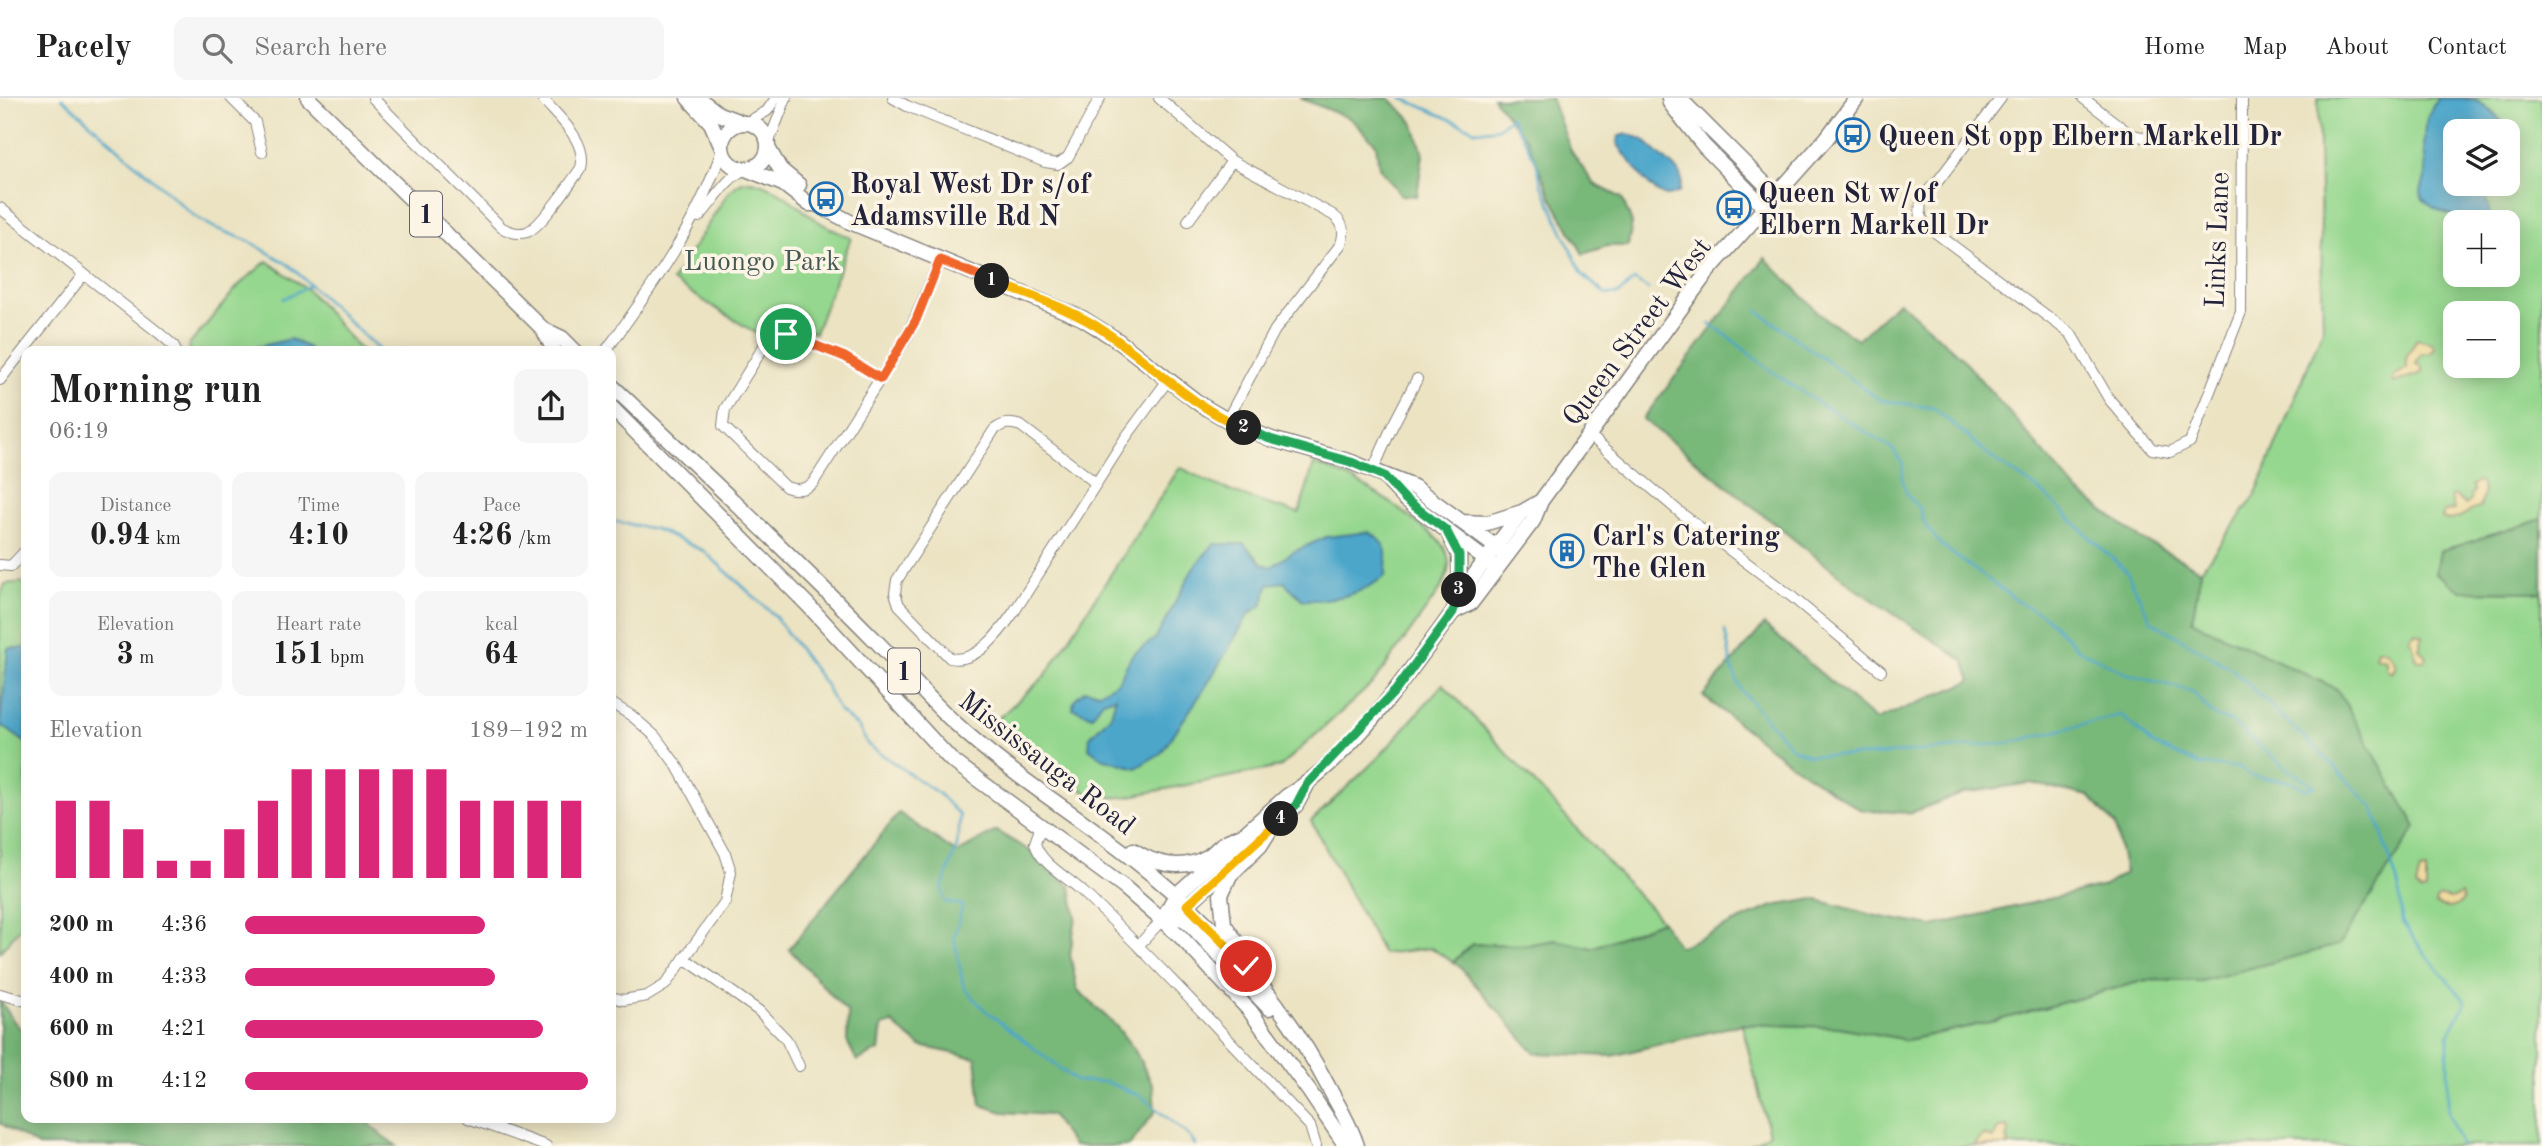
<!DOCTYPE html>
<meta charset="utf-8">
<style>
:root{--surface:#fff;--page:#f6f6f6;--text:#222;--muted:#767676;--line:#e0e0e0;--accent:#db2777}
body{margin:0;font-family:"Old Standard TT",serif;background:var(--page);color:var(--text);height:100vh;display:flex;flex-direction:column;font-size:26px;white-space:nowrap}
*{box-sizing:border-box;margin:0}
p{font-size:23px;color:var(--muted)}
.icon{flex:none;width:38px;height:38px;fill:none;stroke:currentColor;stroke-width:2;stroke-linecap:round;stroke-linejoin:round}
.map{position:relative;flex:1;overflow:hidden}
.panel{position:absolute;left:21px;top:248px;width:595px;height:777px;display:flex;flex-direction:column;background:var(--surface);border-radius:14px;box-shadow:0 4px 18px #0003}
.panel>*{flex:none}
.tools{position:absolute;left:2443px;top:21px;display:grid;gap:14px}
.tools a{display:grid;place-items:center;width:77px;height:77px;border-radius:14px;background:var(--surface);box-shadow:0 4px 18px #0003;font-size:35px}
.pin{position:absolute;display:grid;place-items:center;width:60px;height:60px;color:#fff;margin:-30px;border:4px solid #fff;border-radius:50%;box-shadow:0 2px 7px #0007}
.km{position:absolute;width:35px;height:35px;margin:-18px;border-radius:50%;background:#222;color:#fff;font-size:19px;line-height:35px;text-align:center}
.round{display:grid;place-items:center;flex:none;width:74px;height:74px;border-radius:14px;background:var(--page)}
.headline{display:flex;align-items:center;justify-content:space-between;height:119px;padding:0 28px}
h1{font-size:38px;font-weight:700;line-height:52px}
.metrics{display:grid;grid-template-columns:repeat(3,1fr);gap:10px;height:119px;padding:7px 28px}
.metrics div{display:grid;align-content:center;border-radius:14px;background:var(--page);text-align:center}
.metrics b{font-size:30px;font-weight:700}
.metrics small{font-size:19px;font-weight:400}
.metrics p{font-size:19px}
.chart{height:196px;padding:14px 28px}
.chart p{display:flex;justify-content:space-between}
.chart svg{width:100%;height:126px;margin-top:7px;stroke:var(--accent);stroke-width:6}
ul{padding:0 28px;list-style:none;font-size:23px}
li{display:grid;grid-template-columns:112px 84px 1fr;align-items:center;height:52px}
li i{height:18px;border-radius:9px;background:var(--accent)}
header{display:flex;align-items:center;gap:42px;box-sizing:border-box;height:98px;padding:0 35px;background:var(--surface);border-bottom:2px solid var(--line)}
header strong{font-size:33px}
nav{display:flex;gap:38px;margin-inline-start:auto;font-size:24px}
.search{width:490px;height:63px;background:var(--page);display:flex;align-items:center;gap:18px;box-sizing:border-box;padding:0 24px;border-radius:14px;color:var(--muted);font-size:26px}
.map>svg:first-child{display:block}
.green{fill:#95d78e;stroke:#5c7c64;stroke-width:2;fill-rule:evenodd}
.forest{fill:#78b879;stroke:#4d6d5a;stroke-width:2}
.sand{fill:#eeda9e;stroke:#887e6c;stroke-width:2}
.water{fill:#4ca6ca;stroke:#376482;stroke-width:2}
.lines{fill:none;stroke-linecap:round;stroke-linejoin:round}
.stream{stroke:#4ca6ca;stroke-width:2.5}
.street-casing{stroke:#86827e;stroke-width:12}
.secondary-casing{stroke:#86827e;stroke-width:17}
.primary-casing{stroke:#86827e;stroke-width:17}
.street{stroke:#fff;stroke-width:10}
.secondary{stroke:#fff;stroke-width:14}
.primary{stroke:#fff;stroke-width:14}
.split-1-casing{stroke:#fff;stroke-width:14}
.split-2-casing{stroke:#fff;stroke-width:14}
.split-3-casing{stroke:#fff;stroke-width:14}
.split-4-casing{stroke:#fff;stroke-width:14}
.split-5-casing{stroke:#fff;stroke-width:14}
.split-1{stroke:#f0652b;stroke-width:9}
.split-2{stroke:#f5b400;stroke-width:9}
.split-3{stroke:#22a559;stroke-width:9}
.split-4{stroke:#22a559;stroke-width:9}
.split-5{stroke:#f5b400;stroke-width:9}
.labels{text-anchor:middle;stroke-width:7;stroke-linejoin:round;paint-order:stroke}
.shield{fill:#fcf5e5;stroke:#63616e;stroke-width:2}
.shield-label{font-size:26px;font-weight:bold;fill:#22223b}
.poi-label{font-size:28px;font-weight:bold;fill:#22223b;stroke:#fcf5e5;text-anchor:start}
.street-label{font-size:28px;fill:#22223b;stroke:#fcf5e5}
.park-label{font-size:28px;fill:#445854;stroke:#fcf5e5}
</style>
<header>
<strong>Pacely</strong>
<div class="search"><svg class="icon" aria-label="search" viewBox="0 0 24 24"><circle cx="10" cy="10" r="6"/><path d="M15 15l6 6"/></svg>Search here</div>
<nav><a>Home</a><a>Map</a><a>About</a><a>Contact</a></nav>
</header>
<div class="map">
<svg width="2542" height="1048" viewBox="0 0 2542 1048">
<rect width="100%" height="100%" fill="#fcf5e5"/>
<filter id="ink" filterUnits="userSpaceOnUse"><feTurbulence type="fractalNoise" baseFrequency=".0143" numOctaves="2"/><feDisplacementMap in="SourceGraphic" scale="14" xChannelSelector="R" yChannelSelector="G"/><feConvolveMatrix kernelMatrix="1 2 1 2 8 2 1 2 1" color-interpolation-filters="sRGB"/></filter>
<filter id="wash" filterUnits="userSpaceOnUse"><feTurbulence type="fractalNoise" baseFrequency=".00686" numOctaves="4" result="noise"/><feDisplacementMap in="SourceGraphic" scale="28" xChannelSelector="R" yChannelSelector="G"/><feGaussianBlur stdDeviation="1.57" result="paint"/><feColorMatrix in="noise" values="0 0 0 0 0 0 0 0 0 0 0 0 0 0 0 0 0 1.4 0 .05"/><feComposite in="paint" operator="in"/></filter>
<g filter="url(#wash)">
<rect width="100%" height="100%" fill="#ebe3c2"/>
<path class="green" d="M2318,0H2542V421L2440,453L2461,493L2542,494V1048H1747L1769,1036L1742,926L1839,929L1907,942L1995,923L2146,882L2202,883L2337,591L2192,523L2201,472L2255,398L2323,231ZM2455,33H2508V86H2455ZM2455,124H2508V177H2455ZM2455,215H2508V268H2455Z
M751,83C777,88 795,106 815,121C826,129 838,134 851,140L815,235C793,227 777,219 759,237L672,183L730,92L742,84Z
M267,163L308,192L362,254H190L189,247L239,187Z
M1314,366C1354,379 1385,399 1417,425C1429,434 1442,442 1447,456C1452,468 1446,481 1440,492L1374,584L1280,669L1125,699L1094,700L991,627L1045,578L1180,369C1218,391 1257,404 1299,415Z
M26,484V823L0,854V499L5,486Z
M1443,586L1662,823L1592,850L1556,842L1526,847L1472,846L1453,864L1431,850L1383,856L1311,723L1380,658Z"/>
<path class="forest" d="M1300,0H1389L1413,24L1423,56L1417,98L1401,97L1379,69L1376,46L1351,21Z
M1493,0H1551L1571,53L1594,86L1622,100L1632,125L1628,148H1607L1583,156L1551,99L1527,42Z
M1765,160L1824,220L1858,241L1899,203L1960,258L2076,392L2141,441L2201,472L2192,523L2337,591L2416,729L2339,847L2202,883L2146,882L1995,923L1907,942L1839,929L1742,926L1612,958L1535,955L1459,868L1453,864L1472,846L1526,847L1556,842L1592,850L1662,823L1679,849L1773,808L1814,801L1876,818L1932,828L2104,788L2125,775L2115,727L2089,698L2030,685L1964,695L1910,715L1861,712L1792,667L1703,598L1764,527L1876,622L1971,583L1964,563L1855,490L1643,321Z
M2542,421V494L2461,493L2436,475L2440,453Z
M899,715L957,755L996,733L1030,753L1071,789L1076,819L1070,856L1077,891L1117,929L1135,953L1153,987L1155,1014L1129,1048H1073L1051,1017L1003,1014L981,1007L976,960L920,948L892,925L882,928L879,952L857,963L847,943L848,915L789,851Z
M0,902L15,925L26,936V1020H364L380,1036L397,1048H38L0,1025Z"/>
<path class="sand" d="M2417,241L2432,245L2435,250L2431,255L2421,256L2416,266L2422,268V275L2393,285L2394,278L2407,270L2406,260Z
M2477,384L2481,385L2484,395L2480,410C2466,411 2457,427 2442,420L2444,414L2454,412L2451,398H2456L2465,407L2471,402L2470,396L2474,394L2472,387Z
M2415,534L2423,537L2419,551L2427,559L2424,563H2418C2414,558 2415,549 2410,541Z
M2377,551C2386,550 2393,559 2396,567L2392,575L2386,571V561L2375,559Z
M2426,772V793L2421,794L2416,789L2420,773Z
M2461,796L2463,803C2456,810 2446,812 2436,807L2437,802L2441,799L2451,801Z
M2008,1029L2009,1035L2007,1040L2009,1046L2005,1048H1974L1983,1037L1993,1040L1999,1030Z"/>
<path class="water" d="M2439,0C2476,0 2483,0 2506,30L2507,33H2455V86H2486L2485,96L2492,124C2475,124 2437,116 2425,103C2415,93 2427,84 2426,73C2424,45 2419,24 2439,0Z
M1628,36L1642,41L1679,74L1682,82L1679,94C1675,95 1672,98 1668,98C1652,98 1626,58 1617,45L1619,38Z
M290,241L309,250L311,254H253V250Z
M1369,434C1389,444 1388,458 1385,478C1359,498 1335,502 1303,502L1284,484L1269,486L1262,507L1249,516L1205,590L1161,655L1136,670L1102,660L1089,650L1090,639L1111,617L1116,599L1103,603L1092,618L1073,610L1074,602L1085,592L1100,594L1118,584L1132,557L1156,540L1194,469L1214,446H1244L1263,466L1271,469L1293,454L1326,439Z
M8,550H26V645L0,626Z"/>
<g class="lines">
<path class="stream" d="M62,0L194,118L215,130L249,143L289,167L381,254
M1402,0L1477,33L1498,30L1511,19L1536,63L1541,85L1582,176L1606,197L1619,196L1634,182L1648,191
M283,201L310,187
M1758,213L1880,302L1934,310L1990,358L2043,395L2127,474L2151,523L2232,571L2330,664L2374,711L2399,789L2402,824L2426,857L2466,904L2448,938V1015L2461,1048
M1710,226C1732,239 1749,257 1770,272C1810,301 1852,325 1893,351L1903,367L1902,380L1907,397L1920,411L1925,427L1941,447L2020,505L2045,518L2078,551L2125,575L2193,594L2213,617L2231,624L2289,672L2315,688
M611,423L655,431L704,453L774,517L825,586L839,613L859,630L868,647L939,696L960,718L957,748L942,790L945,804L963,807L954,840L964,890L985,912L1076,983L1106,984L1141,998L1189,1038L1196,1048
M1725,533L1732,570L1741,592L1792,650L1808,657L1866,658L2009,645L2121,617L2154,647L2200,667L2240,669L2251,678L2294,684L2305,692L2314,688"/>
</g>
</g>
<g filter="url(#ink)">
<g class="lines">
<defs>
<path id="street" d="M231,0L255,24L262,54
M373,0L501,129C509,134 517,137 527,134C541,129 571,84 581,70C588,43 558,19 542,0
M893,0L907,8L1045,64L1058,66L1068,59L1100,0
M1159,0L1232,63L1333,117C1344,125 1345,134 1341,146L1275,232L1227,322
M2001,0L1938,83C1923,96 1915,108 1924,126L2071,236L2109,301L2152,351L2170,354L2190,344L2241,214L2242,0
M2083,0L2130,36L2154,42H2241
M746,25L767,13L776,0
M768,46L786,0
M0,110L159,235L174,248L176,254
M699,119C715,102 724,82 745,71
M1188,123L1232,63
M605,254C652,189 696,129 722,52
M881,281L845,259L795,239C784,235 774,236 766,245L725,311L723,328L786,389C797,393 804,392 813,385L907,239L940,162
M0,282L84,176
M1589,337L1682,416L1791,498L1881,573
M1373,372L1392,329L1417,281
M1096,385L1021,328C1010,324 1003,325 994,332L897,482L895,495L899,507L950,560C977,566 1000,534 1014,514L1126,339L1168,282
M0,467L11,468L26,452
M611,605L632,618L655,638L677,668L725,755L731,774L725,804L665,887L647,898L623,902L611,899
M1041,728L1035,745C1040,766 1069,780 1083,794C1162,869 1235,949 1310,1028L1316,1048
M1138,848L1162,822
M684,860L759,913L786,941L799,968
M0,896L26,903
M468,1020L546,1048"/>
<path id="secondary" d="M688,0L711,25L722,50
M698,0L719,16L743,25
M1669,0L1670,5L1704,48L1764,109
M1679,0L1776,97
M722 48a23 23 0 1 1 46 0a23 23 0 1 1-46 0Z
M768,50L780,71L799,87
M746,71L783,86L809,106H816L850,124L1082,220L1117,242L1201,307L1227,322L1271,341L1351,364L1414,389L1507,457
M1387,382L1405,401L1491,466
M1462,424L1487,425L1522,414
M1450,439L1459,457L1460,496
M1453,514L1471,505L1533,423L1541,403L1708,173L1826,41L1857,0
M1176,813L1187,807L1296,707L1307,687
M1162,822L1176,797L1287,698C1352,660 1408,575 1453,514L1460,496L1522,414L1541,403"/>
<path id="primary" d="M308,0L543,231L555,254
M543,231L562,240L576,254
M611,287C700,371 789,455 875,542C902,569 926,599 954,624C1016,682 1090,724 1155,779C1226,838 1286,908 1329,990C1339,1009 1351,1028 1357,1048
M611,309L808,507L950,661L1125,790L1180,838L1250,913L1309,993L1346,1048
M1133,752C1155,767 1183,773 1207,759C1214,755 1218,749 1224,745C1230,741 1238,739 1245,736
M1162,822L1181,820L1188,824L1269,910
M1238,846L1224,826L1221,797L1230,777L1260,748L1272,729"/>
</defs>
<use href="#street" class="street-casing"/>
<use href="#secondary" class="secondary-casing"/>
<use href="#primary" class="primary-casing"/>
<use href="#street" class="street"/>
<use href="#secondary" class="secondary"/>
<use href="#primary" class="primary"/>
</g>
</g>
<g class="lines" filter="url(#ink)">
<defs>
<path id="split-1" d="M786,236L845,259L881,281L916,222L940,162L992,183"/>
<path id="split-2" d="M992,183C1029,198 1070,210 1104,233C1151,264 1191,309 1244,330"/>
<path id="split-3" d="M1244,330L1270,341L1351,364L1384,378L1405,401L1446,432L1459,457V492"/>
<path id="split-4" d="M1281,721L1296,707L1307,686L1396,592L1453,514L1459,492"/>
<path id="split-5" d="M1246,868L1187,807L1281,721"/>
</defs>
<use href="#split-1" class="split-1-casing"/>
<use href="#split-2" class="split-2-casing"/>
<use href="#split-3" class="split-3-casing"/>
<use href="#split-4" class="split-4-casing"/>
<use href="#split-5" class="split-5-casing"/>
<use href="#split-1" class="split-1"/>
<use href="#split-2" class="split-2"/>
<use href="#split-3" class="split-3"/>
<use href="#split-4" class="split-4"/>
<use href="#split-5" class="split-5"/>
</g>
<defs>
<symbol id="bus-ring" viewBox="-11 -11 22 22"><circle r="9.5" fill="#fcf5e5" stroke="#1f6fb2" stroke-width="1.5"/><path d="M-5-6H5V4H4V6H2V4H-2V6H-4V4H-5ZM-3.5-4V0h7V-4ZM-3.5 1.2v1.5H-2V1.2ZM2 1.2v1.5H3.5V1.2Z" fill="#1f6fb2"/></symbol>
<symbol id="building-ring" viewBox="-11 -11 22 22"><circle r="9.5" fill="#fcf5e5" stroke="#1f6fb2" stroke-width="1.5"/><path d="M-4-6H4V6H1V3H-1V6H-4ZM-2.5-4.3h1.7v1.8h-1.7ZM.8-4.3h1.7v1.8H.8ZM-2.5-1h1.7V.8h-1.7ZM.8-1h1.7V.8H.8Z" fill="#1f6fb2"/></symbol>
</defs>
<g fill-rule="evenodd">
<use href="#bus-ring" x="1834" y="18" width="38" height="38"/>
<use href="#bus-ring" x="807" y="82" width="38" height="38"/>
<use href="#bus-ring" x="1715" y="91" width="38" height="38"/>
<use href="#building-ring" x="1548" y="434" width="38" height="38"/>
</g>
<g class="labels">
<g class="shield">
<rect x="410" y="93.5" width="32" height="45" rx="5"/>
<rect x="888" y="550.5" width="32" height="45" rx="5"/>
</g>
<g class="shield-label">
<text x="426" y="125">1</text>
<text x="904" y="582">1</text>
</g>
<g class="poi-label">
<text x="1878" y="47">Queen St opp Elbern Markell Dr</text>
<text x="850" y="95">Royal West Dr s/of<tspan x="850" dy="32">Adamsville Rd N</tspan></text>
<text x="1758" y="104">Queen St w/of<tspan x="1758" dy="32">Elbern Markell Dr</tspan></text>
<text x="1592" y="447">Carl's Catering<tspan x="1592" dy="32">The Glen</tspan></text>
</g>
<g class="street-label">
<text transform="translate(2216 142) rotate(-88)" y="10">Links Lane</text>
<text transform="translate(1636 233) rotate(-53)" y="10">Queen Street West</text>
<text transform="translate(1048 664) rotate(38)" y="10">Mississauga Road</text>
</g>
<g class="park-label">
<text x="762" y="172">Luongo Park</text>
</g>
</g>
</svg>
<div class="tools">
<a><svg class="icon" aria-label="layers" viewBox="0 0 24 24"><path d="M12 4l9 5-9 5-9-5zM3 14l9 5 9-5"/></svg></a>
<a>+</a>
<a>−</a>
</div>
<div class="pin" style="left:786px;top:236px;background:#1e9e55"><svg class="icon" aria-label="arrive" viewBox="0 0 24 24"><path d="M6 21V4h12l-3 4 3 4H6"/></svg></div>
<div class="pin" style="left:1246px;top:868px;background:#d93025"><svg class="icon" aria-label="check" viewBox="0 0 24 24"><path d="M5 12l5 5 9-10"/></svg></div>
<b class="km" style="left:992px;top:183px">1</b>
<b class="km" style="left:1244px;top:330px">2</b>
<b class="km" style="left:1459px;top:492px">3</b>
<b class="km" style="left:1281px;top:721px">4</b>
<section class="panel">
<div class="headline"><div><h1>Morning run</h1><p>06:19</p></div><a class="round"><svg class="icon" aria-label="share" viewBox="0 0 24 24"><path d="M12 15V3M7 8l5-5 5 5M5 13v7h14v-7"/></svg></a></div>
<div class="metrics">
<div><p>Distance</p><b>0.94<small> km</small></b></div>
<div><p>Time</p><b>4:10</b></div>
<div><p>Pace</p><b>4:26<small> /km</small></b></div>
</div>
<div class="metrics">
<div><p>Elevation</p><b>3<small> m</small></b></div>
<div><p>Heart rate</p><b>151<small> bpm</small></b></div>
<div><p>kcal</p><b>64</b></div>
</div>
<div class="chart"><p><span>Elevation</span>189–192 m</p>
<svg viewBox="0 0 160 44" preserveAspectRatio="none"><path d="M5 44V17M15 44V17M25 44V27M35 44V38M45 44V38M55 44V27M65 44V17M75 44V6M85 44V6M95 44V6M105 44V6M115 44V6M125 44V17M135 44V17M145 44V17M155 44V17"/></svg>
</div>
<ul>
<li><b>200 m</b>4:36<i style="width:70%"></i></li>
<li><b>400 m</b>4:33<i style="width:73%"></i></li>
<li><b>600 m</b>4:21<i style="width:87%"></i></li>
<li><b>800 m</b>4:12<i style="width:100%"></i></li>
</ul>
</section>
</div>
